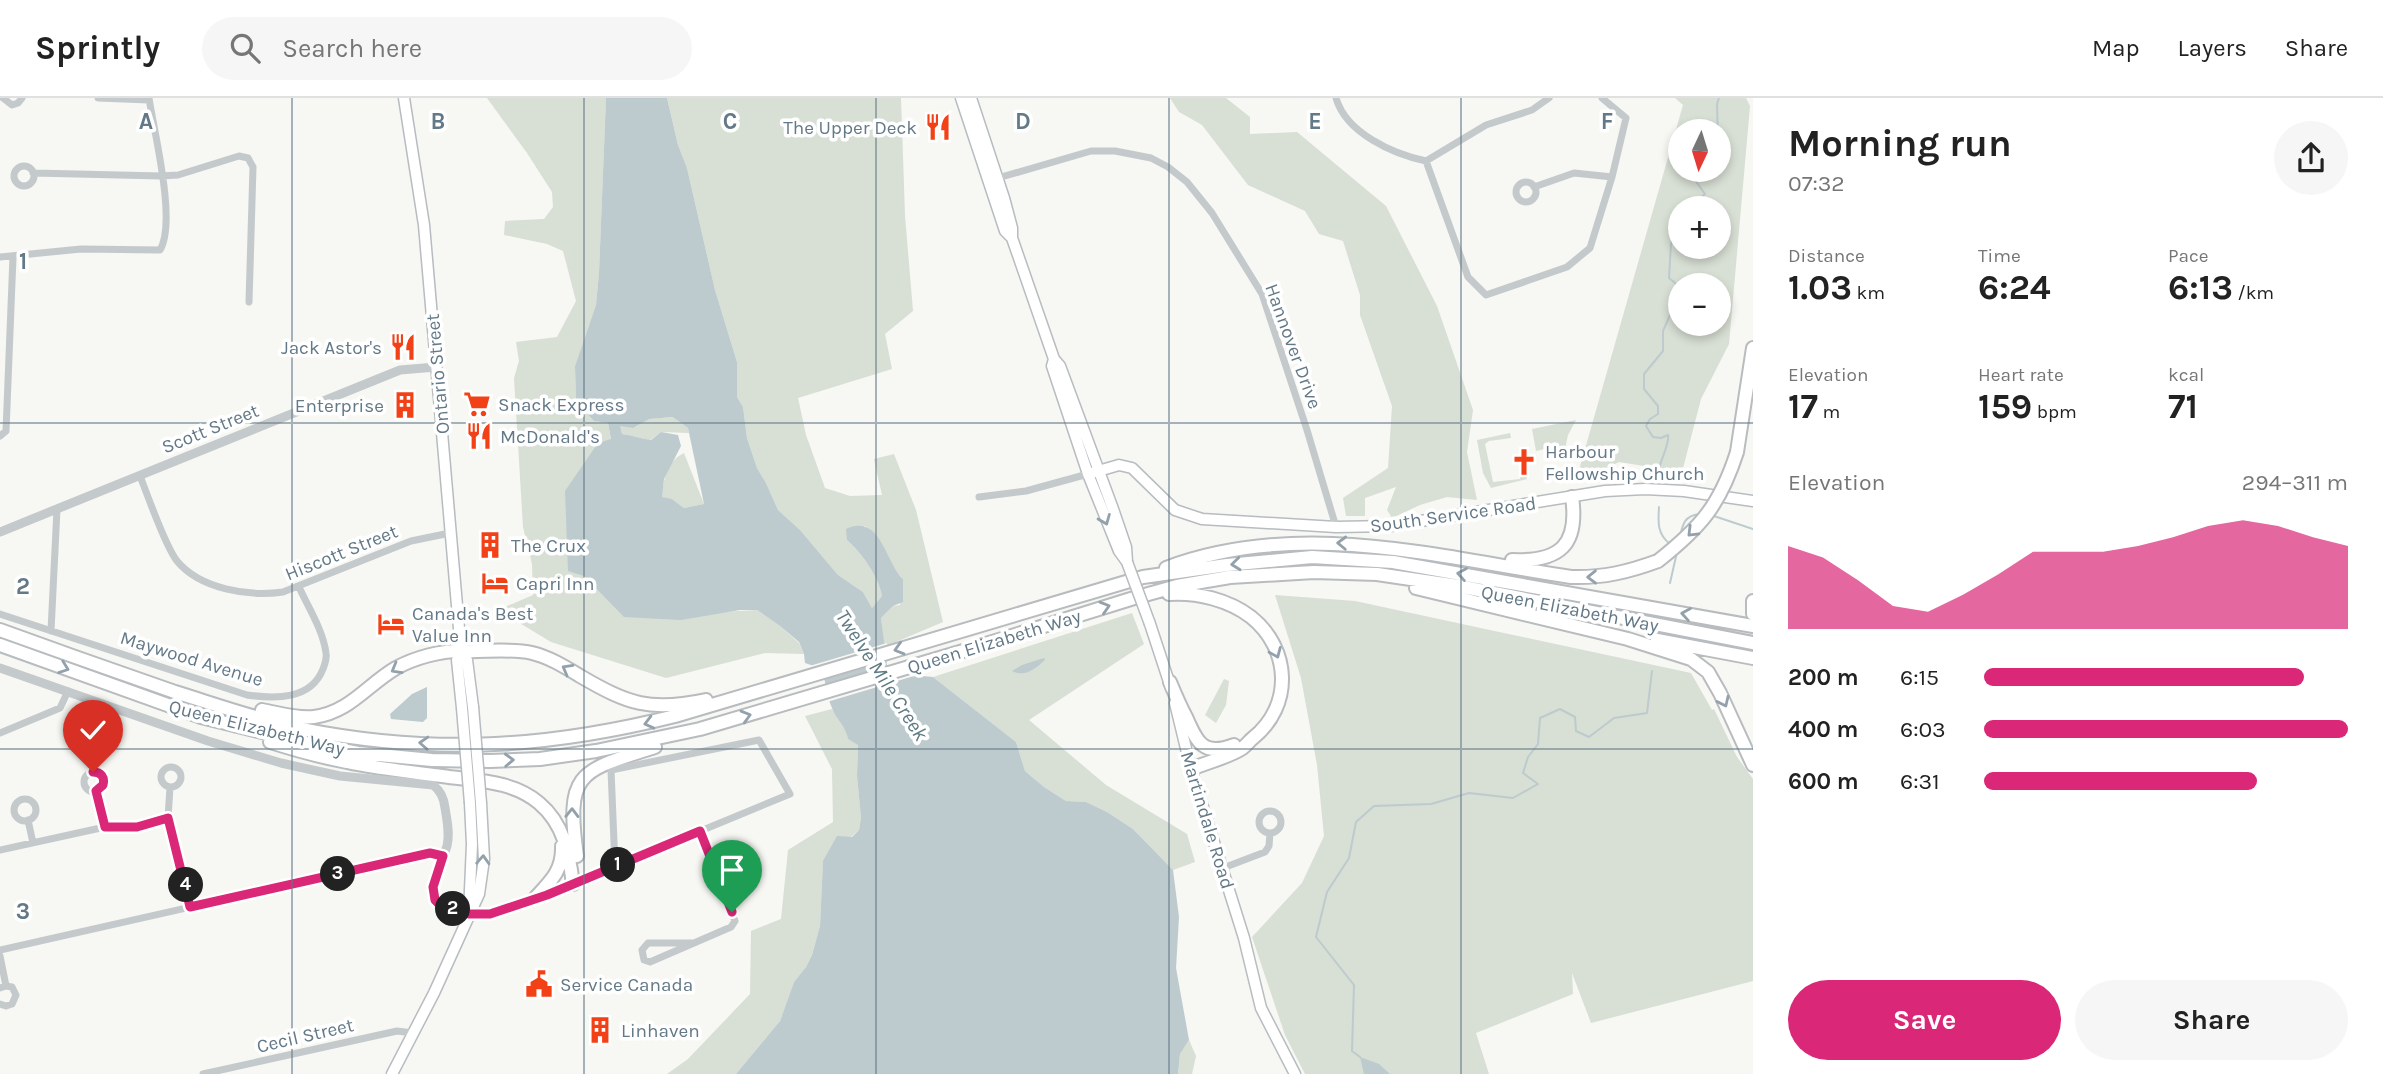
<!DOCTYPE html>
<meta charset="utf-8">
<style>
:root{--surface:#fff;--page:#f6f6f6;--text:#222;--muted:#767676;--line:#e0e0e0;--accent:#db2777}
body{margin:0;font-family:Karla,sans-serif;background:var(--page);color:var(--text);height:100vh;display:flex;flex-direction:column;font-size:26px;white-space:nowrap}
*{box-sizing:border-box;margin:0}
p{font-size:23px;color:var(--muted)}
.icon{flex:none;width:38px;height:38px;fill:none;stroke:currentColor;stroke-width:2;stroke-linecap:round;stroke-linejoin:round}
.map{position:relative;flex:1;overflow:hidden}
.side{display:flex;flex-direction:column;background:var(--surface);width:630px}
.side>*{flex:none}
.needle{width:46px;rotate:184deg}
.fabs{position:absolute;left:1668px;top:21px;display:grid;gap:14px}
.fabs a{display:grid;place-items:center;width:63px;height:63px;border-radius:50%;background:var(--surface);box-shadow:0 4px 10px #0003;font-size:35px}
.pin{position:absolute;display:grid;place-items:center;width:60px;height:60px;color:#fff;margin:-72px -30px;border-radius:50% 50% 50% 0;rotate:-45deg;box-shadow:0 0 7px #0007}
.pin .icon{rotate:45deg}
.km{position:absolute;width:35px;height:35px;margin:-18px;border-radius:50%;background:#222;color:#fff;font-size:19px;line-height:35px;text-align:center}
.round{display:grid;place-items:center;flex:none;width:74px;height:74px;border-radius:37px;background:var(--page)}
.overview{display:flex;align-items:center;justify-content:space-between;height:119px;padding:0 35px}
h1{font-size:38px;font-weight:700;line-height:52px}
.stats{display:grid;grid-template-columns:repeat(3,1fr);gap:10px;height:119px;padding:7px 35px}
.stats div{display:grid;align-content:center}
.stats b{font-size:35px;font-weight:700}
.stats small{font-size:19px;font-weight:400}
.stats p{font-size:19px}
.chart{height:196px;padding:14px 35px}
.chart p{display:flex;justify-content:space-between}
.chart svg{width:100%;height:126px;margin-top:7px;fill:var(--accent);opacity:.7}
.action{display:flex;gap:14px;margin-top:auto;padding:14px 35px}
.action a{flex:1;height:80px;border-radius:42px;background:var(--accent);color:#fff;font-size:28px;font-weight:700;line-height:80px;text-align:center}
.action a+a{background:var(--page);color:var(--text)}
ul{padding:0 35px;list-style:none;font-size:23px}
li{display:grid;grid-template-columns:112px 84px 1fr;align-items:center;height:52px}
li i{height:18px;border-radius:9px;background:var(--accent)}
header{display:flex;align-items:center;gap:42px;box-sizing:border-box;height:98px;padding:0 35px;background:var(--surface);border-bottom:2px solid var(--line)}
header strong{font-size:33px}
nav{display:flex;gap:38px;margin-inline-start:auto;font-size:24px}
.search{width:490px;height:63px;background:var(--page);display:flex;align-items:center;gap:18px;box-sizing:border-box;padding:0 24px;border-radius:38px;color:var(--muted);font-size:26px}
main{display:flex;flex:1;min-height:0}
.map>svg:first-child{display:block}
.green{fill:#d8dfd4;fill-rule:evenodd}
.water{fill:#bdcace;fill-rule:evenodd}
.pier{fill:#f7f7f3}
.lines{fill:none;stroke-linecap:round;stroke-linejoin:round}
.stream{stroke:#bdcace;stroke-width:2}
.secondary-casing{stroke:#b6bcc0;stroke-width:13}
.motorway-casing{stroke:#b8bcbf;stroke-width:16}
.minor{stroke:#c4c9cc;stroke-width:7}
.tertiary{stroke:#c4c9cc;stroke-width:9}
.secondary{stroke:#fff;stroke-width:10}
.motorway{stroke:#fff;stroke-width:12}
.secondary-bridge-casing{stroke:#b6bcc0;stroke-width:13;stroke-linecap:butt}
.motorway-bridge-casing{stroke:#b8bcbf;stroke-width:16;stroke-linecap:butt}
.secondary-bridge{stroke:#fff;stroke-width:10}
.motorway-bridge{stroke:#fff;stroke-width:12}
.oneway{stroke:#92a1ab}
.route-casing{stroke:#fff;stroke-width:14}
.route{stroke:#db2777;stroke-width:9}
.grid{fill:none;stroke:#637987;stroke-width:2;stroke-opacity:0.55}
.labels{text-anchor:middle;stroke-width:7;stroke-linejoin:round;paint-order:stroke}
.poi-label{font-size:19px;fill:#637987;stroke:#fff;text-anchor:start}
.street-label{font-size:19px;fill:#637987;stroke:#fff}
.water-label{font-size:21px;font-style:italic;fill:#5f7b83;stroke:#fff}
.grid-label{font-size:23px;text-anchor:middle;font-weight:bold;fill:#637987;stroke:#fff;stroke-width:7;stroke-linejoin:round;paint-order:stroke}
</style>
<header>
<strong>Sprintly</strong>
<div class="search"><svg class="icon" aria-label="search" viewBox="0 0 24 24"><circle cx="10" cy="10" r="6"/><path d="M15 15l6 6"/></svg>Search here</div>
<nav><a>Map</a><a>Layers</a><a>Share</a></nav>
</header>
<main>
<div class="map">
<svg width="1753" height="976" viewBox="0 0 1753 976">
<rect width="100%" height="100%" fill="#f7f7f3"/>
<path class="green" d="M487,0H606L599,175L596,207L575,268L576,304L594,323L608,325L611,342L584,477L625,519L757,512L780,528L799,545L804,556L765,555L666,580L551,544L498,512L533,497L532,466L523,429L514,280L519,263L516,244L557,239L576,203L563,153L547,146L504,137L505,123L544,121L553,109L552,94L527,55Z
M667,0H901L905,118L913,213L885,236L892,271L798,300L806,337L825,390L850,398L882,397L874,361L894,356L916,412L943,524L884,549L881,520L893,508L900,507L903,481C887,467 889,444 865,428L847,442C861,454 879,479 882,498L872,510L863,494L838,477L800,432L778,412L766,385L757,370L747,340L743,309L737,299V264L715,192L687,70L678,47Z
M1170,0H1226L1250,19V36L1297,34L1386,108L1437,208L1473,312L1467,354L1477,402L1447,399L1420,407L1392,420L1387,412L1396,389L1365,400V418H1346L1343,400L1388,370L1392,308L1360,217V197L1343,143L1319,136L1305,113L1248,87L1202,27L1179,14Z
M1675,0H1746L1750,8L1729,246L1701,301L1682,374L1619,364L1592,377L1579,372L1683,7ZM1680,33H1718V72H1680ZM1680,110H1718V149H1680ZM1680,187H1718V226H1680Z
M674,319L688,330L689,335L661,334L650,342C641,341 632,337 622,336L619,327L633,330L648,321Z
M1576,322L1568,337L1563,360L1558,363L1556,354H1551L1549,350L1536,353L1532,331Z
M1510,335L1511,340L1489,343L1485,346L1493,384L1520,381V377L1526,375L1527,381L1491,390L1483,375L1477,342Z
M684,355L704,406L684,410L672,401L662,400C663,382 667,363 684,355Z
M1275,497L1355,503L1691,575L1712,612L1714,611L1737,659L1753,681V883L1591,925L1572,875L1573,896L1476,935L1489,976H1305L1285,937L1252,839L1302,785L1324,738L1317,667L1301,580Z
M1132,515L1144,546L1029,622L1106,687L1187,736L1195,764L1173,772L1133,731L1107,714L1086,704L1066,703L1044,689L1025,673L1016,644L933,579Z
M1224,581L1229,583L1226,607L1216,625L1205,617Z
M832,611L845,628L848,641L858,646L857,678L861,720L859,732L823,763L820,828L812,857L806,869L794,884L780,923L736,976H667L688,961L750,896L751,833L781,821L788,752L833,724L832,671L805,618Z
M1189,942L1196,958L1192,976H1178L1180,956Z"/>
<path class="water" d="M606,0H667L678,47L687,70L715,192L737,264V299L743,309L747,340L757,370L766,385L778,412L800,432L838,477L863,494L872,510L882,498C879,479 861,454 847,442L846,431C881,414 886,466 903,481V504L893,508L881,520L888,575L933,579L1016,644L1025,673L1044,689L1066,703L1086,704L1107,714L1133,731L1173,772L1179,819L1176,870L1189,942L1180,956L1178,976H736L780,923L794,884L806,869L812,857L820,828L823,763L837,738L852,739L859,732L861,720L857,678L858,647L848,641C845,626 837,623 832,610C826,597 827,583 820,570L805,565L804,556L799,544L780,528L757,512H740L681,522L624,519L584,478L568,473L565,393L598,345L611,341L608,325L594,323L576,304L575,268L596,207L599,175ZM673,319L688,330L704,406L684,410L672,401L662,399L664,381L681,348L678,337L661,334L651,342C641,341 632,337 622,336L620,328L633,330L649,321Z
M1044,560L1045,562C1036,570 1025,580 1012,573L1022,567Z
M427,589V620L423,624L391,621L390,616L412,596Z
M1360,959L1379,966L1390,976H1364Z"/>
<path class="pier" d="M887,545L889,562L822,582L818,573L806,569Z
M890,567L891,572L924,575L827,604L824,587Z"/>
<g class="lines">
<path class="stream" d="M1718,42L1717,6L1719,0
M1685,110L1693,107L1705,96L1695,82L1693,72
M1658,375C1660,362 1670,346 1668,337L1661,340L1653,339L1646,328L1650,321L1658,316V308L1644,291V276L1663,253V233L1680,194V189L1669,180L1671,146L1673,142L1680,140
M1659,409C1658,424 1657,436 1670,446
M1711,417L1753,431
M1680,438C1683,425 1685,418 1699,416
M1670,485L1677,454
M1360,959L1352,953L1354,887L1316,839L1327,794L1349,760L1356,724L1374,708L1431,706L1469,695L1513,700L1538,686L1523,675L1528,659L1538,646L1540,620L1560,611L1575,619L1576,633L1589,639L1614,620L1647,615L1652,573"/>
<defs>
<path id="secondary" d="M404,0L424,127L460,542L461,553L467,562L473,609
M961,0L1005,133L1012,140
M971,0L1004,100L1012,130V140L1054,261L1060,268L1113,411L1126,449L1127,464
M1054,261L1052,268L1088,376L1119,453L1127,464
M1088,376L1119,367L1132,370L1175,412L1202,421L1336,429L1390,428L1605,393L1645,391L1684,393L1753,403
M1150,526L1171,590
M461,553L457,562L462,610
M1175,605L1191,671L1244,840L1261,910L1295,976
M469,815L472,746L470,705
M392,976L434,895L479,796L484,761L481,705"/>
<path id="motorway" d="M1737,354L1753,250
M1512,462C1560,464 1579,447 1572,399
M1166,470C1299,420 1437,459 1571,479C1603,480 1628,474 1658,463
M1416,490L1628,541L1691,561L1708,574L1720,595L1753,667
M1169,496C1197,494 1229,502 1251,519C1291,551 1293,608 1253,640C1249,643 1246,648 1241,651C1226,660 1208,664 1191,671
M1753,503V516
M0,532C58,553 117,574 175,594C217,607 259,622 302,631C433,657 547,650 675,618L1143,479L1227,467L1312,459L1393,464L1753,528
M1657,542L1753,560
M0,547L201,619L306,645L358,655L432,662L490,663L540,661L596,653L700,631L970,551L1134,500L1177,488L1230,479L1314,474L1377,476L1458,488L1753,545
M1170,584C1175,596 1180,608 1186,619C1197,644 1203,659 1234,647
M262,612C278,615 297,621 314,619C350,614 367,587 396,570C414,560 442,552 463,553C484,554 511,550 532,555C549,559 565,569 580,578C628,606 650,614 706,602
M270,644C295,652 321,659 347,664C379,671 411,674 442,678C475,683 512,682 539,705C564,726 569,755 573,786
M577,758C565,673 580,673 655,649
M536,799C551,783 563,772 562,748"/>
</defs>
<use href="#secondary" class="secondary-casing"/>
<use href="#motorway" class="motorway-casing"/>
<path class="minor" d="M3,0L12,7L18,5L22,0
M98,0L149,2
M1336,0C1346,35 1393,56 1426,63L1486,27L1532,12L1549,0
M1426,63L1468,179L1486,197L1567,169L1590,150L1612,79L1626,20L1602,0
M14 78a10 10 0 1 1 20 0a10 10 0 1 1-20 0Z
M33,75L162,78L178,77L239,58L248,60L253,69L249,204
M998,80L1091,53H1115L1151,60L1168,69L1187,84L1212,115L1262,196L1307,332L1336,429
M1516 94a10 10 0 1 1 20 0a10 10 0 1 1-20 0Z
M1534,89L1574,75L1612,79
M0,159L81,151L160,152C177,124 154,34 149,0
M0,338L6,333L13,159
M140,378C148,398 165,448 177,463C200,491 249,499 283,494L411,443L450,435
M979,399L1026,393L1088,376
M0,516L247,597C275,601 311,602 323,571C325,566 327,561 326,555C323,532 308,509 299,489
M51,533L57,411
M0,635L60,610L68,593
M161 679a10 10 0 1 1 20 0a10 10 0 1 1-20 0Z
M84 684a10 10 0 1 1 20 0a10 10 0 1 1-20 0Z
M170,689L168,720L190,809
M96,693L105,729
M14 712a11 11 0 1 1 22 0a11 11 0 1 1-22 0Z
M1259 724a11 11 0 1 1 22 0a11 11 0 1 1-22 0Z
M28,722L33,745
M0,752L105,729H137L168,720
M1223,770L1265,754L1269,748L1270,735
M580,783L589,779L790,696L759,642L611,672L615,768
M694,845H648L642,852L644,862L650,864L731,829L735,823L700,733
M0,852L430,755L443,758
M0,858L6,888
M0,890L6,888L12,889L16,897L12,906L6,908L0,906
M203,976L397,933L413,935"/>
<path class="tertiary" d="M0,434L400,272L436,269
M0,570L208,643L281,665L340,678L433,687C441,693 444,700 445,710C447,722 450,736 447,748C443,762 431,779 433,794C434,805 442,808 451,811C484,820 494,814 524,803C543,796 562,790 580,783"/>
<use href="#secondary" class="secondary"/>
<use href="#motorway" class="motorway"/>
<defs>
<path id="secondary-bridge" d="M1127,464L1150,526
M473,609L481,705
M462,610L470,705"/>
<path id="motorway-bridge" d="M1658,463C1701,429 1720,407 1737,354"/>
</defs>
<use href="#secondary-bridge" class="secondary-bridge-casing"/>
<use href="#motorway-bridge" class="motorway-bridge-casing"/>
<use href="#secondary-bridge" class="secondary-bridge"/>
<use href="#motorway-bridge" class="motorway-bridge"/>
</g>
<defs><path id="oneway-chevron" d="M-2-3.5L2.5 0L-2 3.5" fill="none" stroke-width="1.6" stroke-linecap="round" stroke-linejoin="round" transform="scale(1.75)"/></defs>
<g class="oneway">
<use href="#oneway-chevron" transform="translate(1105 422) rotate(68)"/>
<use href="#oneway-chevron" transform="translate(1692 434) rotate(135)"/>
<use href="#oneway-chevron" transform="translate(1342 445) rotate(-178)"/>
<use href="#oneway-chevron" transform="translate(1236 466) rotate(174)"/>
<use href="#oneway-chevron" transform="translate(1462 476) rotate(-170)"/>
<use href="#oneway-chevron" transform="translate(1592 479) rotate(179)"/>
<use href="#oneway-chevron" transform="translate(1105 509) rotate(-17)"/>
<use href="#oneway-chevron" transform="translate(1686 516) rotate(-170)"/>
<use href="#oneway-chevron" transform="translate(899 551) rotate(164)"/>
<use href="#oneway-chevron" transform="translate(1276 555) rotate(67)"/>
<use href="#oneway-chevron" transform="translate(64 570) rotate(20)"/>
<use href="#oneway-chevron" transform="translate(396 571) rotate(150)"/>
<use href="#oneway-chevron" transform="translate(567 571) rotate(-151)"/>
<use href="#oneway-chevron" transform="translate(1724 604) rotate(65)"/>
<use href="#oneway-chevron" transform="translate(746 618) rotate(-16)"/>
<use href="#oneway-chevron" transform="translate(649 625) rotate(166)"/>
<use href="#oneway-chevron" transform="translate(424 645) rotate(-177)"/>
<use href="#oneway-chevron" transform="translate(509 662) rotate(-2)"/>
<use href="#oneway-chevron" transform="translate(572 715) rotate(-89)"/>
<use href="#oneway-chevron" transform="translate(483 762) rotate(-87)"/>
</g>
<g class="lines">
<defs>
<path id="route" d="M93,674C101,674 105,679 103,687L96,693L105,729H137L168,720L190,809L430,755L443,758L433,789L435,802L440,807L469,816H490L547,797L700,733L732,814"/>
</defs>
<use href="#route" class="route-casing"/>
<use href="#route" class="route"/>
</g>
<path class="grid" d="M292,0V976M584,0V976M876,0V976M1169,0V976M1461,0V976M0,325H1753M0,651H1753"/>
<defs>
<symbol id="restaurant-bare" viewBox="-9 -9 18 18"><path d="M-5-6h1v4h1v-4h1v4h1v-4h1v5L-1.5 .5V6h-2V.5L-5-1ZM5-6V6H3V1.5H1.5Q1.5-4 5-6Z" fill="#f34117" stroke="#fff" stroke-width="2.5" paint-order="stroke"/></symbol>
<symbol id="supermarket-bare" viewBox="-9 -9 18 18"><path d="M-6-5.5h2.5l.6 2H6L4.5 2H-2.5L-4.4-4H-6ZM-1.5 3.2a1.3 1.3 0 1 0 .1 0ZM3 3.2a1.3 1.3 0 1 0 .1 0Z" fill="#f34117" stroke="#fff" stroke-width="2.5" paint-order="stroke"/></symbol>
<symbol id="building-bare" viewBox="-9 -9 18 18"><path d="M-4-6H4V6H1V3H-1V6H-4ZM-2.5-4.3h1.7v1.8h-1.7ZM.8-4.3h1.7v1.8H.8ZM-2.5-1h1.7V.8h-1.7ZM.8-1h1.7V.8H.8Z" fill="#f34117" stroke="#fff" stroke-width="2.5" paint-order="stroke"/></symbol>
<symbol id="church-bare" viewBox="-9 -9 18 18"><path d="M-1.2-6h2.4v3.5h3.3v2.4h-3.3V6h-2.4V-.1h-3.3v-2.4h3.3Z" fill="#f34117" stroke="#fff" stroke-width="2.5" paint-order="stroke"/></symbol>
<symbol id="hotel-bare" viewBox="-9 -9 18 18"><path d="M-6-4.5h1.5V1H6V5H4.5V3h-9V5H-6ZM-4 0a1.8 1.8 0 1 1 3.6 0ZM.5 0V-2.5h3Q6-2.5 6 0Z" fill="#f34117" stroke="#fff" stroke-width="2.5" paint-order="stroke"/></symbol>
<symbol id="civic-bare" viewBox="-9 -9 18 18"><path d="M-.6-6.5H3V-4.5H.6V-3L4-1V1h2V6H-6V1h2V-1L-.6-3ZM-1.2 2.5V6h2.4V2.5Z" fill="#f34117" stroke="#fff" stroke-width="2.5" paint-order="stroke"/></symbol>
</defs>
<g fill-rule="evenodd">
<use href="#restaurant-bare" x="919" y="10" width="38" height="38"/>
<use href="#restaurant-bare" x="384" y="230" width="38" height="38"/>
<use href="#supermarket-bare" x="458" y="287" width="38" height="38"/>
<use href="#building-bare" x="386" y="288" width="38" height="38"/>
<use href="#restaurant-bare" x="460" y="319" width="38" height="38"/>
<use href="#church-bare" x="1505" y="345" width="38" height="38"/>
<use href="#building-bare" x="471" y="428" width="38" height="38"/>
<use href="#hotel-bare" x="476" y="466" width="38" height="38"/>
<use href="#hotel-bare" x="372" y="507" width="38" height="38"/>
<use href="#civic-bare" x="520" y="867" width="38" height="38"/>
<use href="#building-bare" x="581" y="913" width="38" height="38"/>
</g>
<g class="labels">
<g class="poi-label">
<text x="917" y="36" text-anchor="end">The Upper Deck</text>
<text x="382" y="256" text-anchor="end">Jack Astor's</text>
<text x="498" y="313">Snack Express</text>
<text x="384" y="314" text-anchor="end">Enterprise</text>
<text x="500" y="345">McDonald's</text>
<text x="1545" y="360">Harbour<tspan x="1545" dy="22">Fellowship Church</tspan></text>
<text x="511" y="454">The Crux</text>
<text x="516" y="492">Capri Inn</text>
<text x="412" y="522">Canada's Best<tspan x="412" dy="22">Value Inn</tspan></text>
<text x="560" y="893">Service Canada</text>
<text x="621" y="939">Linhaven</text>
</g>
<g class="street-label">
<text transform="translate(1294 248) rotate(70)" y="7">Hannover Drive</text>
<text transform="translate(437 276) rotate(-95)" y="7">Ontario Street</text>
<text transform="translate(210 330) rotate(-22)" y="7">Scott Street</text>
<text transform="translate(1453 416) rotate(-8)" y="7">South Service Road</text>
<text transform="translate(341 454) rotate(-22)" y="7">Hiscott Street</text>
<text transform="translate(1570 510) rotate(11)" y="7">Queen Elizabeth Way</text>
<text transform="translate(994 543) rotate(-17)" y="7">Queen Elizabeth Way</text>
<text transform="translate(192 560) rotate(17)" y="7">Maywood Avenue</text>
<text transform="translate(257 629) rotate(14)" y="7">Queen Elizabeth Way</text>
<text transform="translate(1208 722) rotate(73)" y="7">Martindale Road</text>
<text transform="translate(305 937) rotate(-13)" y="7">Cecil Street</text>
</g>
<g class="water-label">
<text transform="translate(882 577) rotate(57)" y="7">Twelve Mile Creek</text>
</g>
</g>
<g class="grid-label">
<text x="146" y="31">A</text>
<text x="438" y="31">B</text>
<text x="730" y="31">C</text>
<text x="1023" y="31">D</text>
<text x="1315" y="31">E</text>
<text x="1607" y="31">F</text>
<text x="23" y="171">1</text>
<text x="23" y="496">2</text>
<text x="23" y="821">3</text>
</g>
</svg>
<div class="fabs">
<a><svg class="needle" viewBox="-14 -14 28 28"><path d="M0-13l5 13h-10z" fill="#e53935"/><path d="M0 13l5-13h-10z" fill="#767676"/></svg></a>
<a>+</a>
<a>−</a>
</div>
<div class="pin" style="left:732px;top:814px;background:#1e9e55"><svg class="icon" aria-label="arrive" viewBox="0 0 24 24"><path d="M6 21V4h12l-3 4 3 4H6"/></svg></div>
<div class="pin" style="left:93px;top:674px;background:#d93025"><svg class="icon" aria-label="check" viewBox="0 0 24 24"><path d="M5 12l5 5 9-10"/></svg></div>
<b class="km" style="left:618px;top:767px">1</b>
<b class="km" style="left:453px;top:811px">2</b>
<b class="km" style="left:338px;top:776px">3</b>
<b class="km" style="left:186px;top:787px">4</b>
</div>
<section class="side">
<div class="overview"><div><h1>Morning run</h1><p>07:32</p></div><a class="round"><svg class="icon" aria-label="share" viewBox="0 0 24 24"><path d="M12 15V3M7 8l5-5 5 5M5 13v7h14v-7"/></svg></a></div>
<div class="stats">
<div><p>Distance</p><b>1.03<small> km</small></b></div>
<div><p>Time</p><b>6:24</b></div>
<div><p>Pace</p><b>6:13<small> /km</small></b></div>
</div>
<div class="stats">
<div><p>Elevation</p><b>17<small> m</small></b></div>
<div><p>Heart rate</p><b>159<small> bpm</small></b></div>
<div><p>kcal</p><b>71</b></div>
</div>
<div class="chart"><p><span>Elevation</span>294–311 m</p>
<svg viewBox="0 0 160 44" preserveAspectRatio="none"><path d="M0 44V15L10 19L20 27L30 36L40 38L50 32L60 25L70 17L80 17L90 17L100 15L110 12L120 8L130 6L140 8L150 12L160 15V44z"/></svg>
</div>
<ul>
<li><b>200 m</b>6:15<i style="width:88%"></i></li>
<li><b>400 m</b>6:03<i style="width:100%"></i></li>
<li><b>600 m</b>6:31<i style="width:75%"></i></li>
</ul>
<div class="action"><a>Save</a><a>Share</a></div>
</section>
</main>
